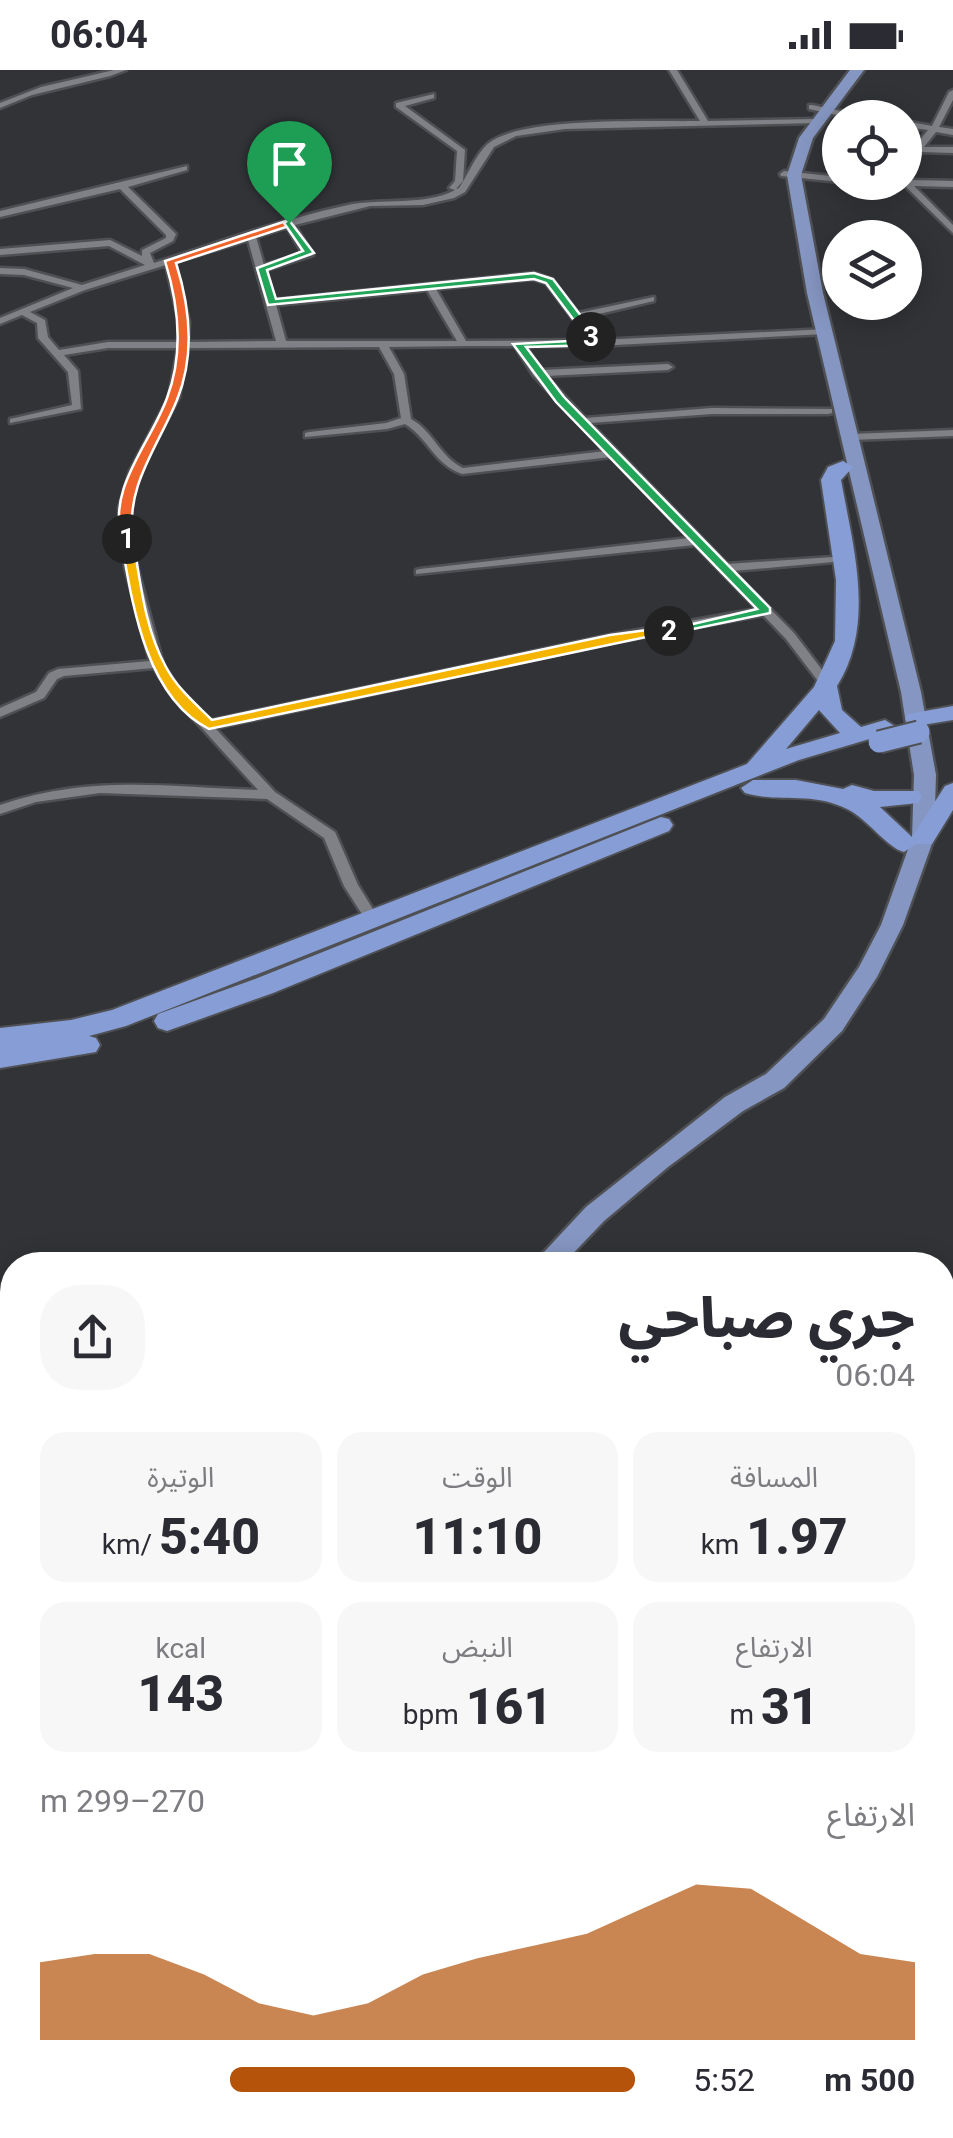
<!DOCTYPE html>
<html lang="ar">
<meta charset="utf-8">
<style>
:root{--surface:#fff;--page:#f7f7f7;--text:#2b2b33;--muted:#7c7c81;--accent:#b45309}
body{margin:0;font-family:Roboto,"Noto Sans Arabic",sans-serif;background:var(--page);color:var(--text);direction:rtl;height:100vh;display:flex;flex-direction:column;font-size:38px;white-space:nowrap}
*{box-sizing:border-box;margin:0}
p{font-size:32px;color:var(--muted)}
.icon{flex:none;width:55px;height:55px;fill:none;stroke:currentColor;stroke-width:2;stroke-linecap:round;stroke-linejoin:round}
.map{position:relative;flex:1;overflow:hidden;direction:ltr}
.sheet{position:absolute;left:0px;top:1182px;width:955px;height:888px;display:flex;flex-direction:column;background:var(--surface);border-radius:40px 40px 0 0;box-shadow:0 5px 25px #0003;direction:rtl}
.sheet>*{flex:none}
.buttons{position:absolute;left:822px;top:30px;display:grid;gap:20px}
.buttons a{display:grid;place-items:center;width:100px;height:100px;border-radius:50%;background:var(--surface);box-shadow:0 5px 25px #0003;font-size:50px}
.pin{position:absolute;display:grid;place-items:center;width:85px;height:85px;color:#fff;margin:-102px -42px;border-radius:50% 50% 50% 0;rotate:-45deg;box-shadow:0 0 10px #0007}
.pin .icon{rotate:45deg}
.km{position:absolute;width:50px;height:50px;margin:-25px;border-radius:50%;background:#222;color:#fff;font-size:28px;line-height:50px;text-align:center}
.round{display:grid;place-items:center;flex:none;width:105px;height:105px;border-radius:40px;background:var(--page)}
.overview{display:flex;align-items:center;justify-content:space-between;height:170px;padding:0 40px}
h1{font-size:55px;font-weight:800;line-height:75px}
.stats{display:grid;grid-template-columns:repeat(3,1fr);gap:15px;height:170px;padding:10px 40px}
.stats div{display:grid;align-content:center;border-radius:25px;background:var(--page);text-align:center}
.stats b{font-size:50px;font-weight:800}
.stats small{font-size:28px;font-weight:400}
.stats p{font-size:28px}
.chart{height:280px;padding:20px 40px}
.chart p{display:flex;justify-content:space-between}
.chart svg{width:100%;height:180px;margin-top:10px;fill:var(--accent);opacity:.7}
ul{padding:0 40px;list-style:none;font-size:32px}
li{display:grid;grid-template-columns:160px 120px 1fr;align-items:center;height:75px}
li i{height:25px;border-radius:12px;background:var(--accent)}
.status{display:flex;justify-content:space-between;align-items:center;height:70px;padding:0 50px;background:var(--surface);direction:ltr}
.status svg{height:28px;fill:currentColor}
.map>svg:first-child{display:block}
.lines{fill:none;stroke-linecap:round;stroke-linejoin:round}
.minor-casing{stroke:#4e5054;stroke-width:5}
.primary-casing{stroke:#4e5054;stroke-width:5}
.trunk-casing{stroke:#4e5054;stroke-width:4}
.minor{fill:#7f8186;fill-rule:evenodd}
.primary{fill:#8596c2;fill-rule:evenodd}
.trunk{fill:#879dd6;fill-rule:evenodd}
.trunk-bridge-casing{stroke:#4e5054;stroke-width:25;stroke-linecap:butt}
.trunk-bridge{stroke:#879dd6;stroke-width:21}
.split-1{fill:#f0652b;stroke:#fff;stroke-width:2.5}
.split-2{fill:#f5b400;stroke:#fff;stroke-width:2.5}
.split-3{fill:#22a559;stroke:#fff;stroke-width:2.5}
.split-4{fill:#22a559;stroke:#fff;stroke-width:2.5}
</style>
<div class="status"><b>06:04</b><svg viewBox="0 0 49 12"><path d="M0 12V9h3v3zM5 12V6h3v6zM10 12V3h3v9zM15 12V0h3v12zM26 1h20v11H26zM47 4h2v5h-2z"/></svg></div>
<div class="map">
<svg width="953" height="2068" viewBox="0 0 953 2068">
<rect width="100%" height="100%" fill="#313337"/>
<g class="lines">
<defs>
<path id="minor" d="M114,0H126L110,6L32,25L0,38V33L41,17Z
M669,0H677L708,51L816,49L820,51L816,53L565,59L516,66L494,77L465,122L454,128L423,135L370,136L295,155L313,185L266,200L274,230L534,203L552,209L578,243L654,227V231L582,248L599,270L828,259V263L825,264L596,276H525L542,300L668,294L673,297L668,300L546,306L585,348L712,338L832,339V343L828,344H712L590,353L727,494L848,486V490L844,491L733,501L794,563L829,609V615H821L786,569L763,545L610,573L215,658L275,722L335,762L358,815L379,849L372,854L367,852L344,816L324,768L267,729L100,723L36,732L0,744V735C92,704 165,717 258,720L170,623L154,598L64,606L57,609L44,628L0,647V638L36,622L49,603L58,599L150,591L125,497L119,438L130,401L169,327L178,278H108L64,285L78,301L81,339L10,353V349L72,335L68,302L38,268L37,253L22,245L0,254V248L73,218L24,205L0,204V198L24,199L82,215L145,195L109,176L0,185V179L110,170L142,186V180L166,168V165L120,119L0,147V141L187,96V100L128,117L176,164L173,171L150,183L154,193C218,173 282,149 348,135C381,128 426,136 455,120L449,118L455,111L457,81L396,37V33L434,24V28L405,36L465,80L463,111L456,119L459,118C468,105 477,82 489,73C523,46 654,52 700,51ZM287,157L303,184L264,195L256,167ZM248,170L276,271L188,272L189,252L175,192ZM166,195L179,252L178,272H108L59,280L48,267L45,250L30,242L85,220ZM533,209L546,213L589,270L466,271L436,219ZM427,220L457,271H286L276,235ZM468,276H515L533,305L605,381L463,398C440,387 433,361 411,349L404,304L389,277ZM379,277L394,304L401,348L386,353L309,362L305,363V367L387,359L405,354C428,368 435,395 462,404L611,387L689,468L420,499L416,500V504L695,475L757,539L610,565L209,651L178,617L163,594L137,497L129,438L140,401L179,327L187,278Z
M953,20V30L939,57L953,59V65L936,62L924,77H953V83L920,82C913,90 910,100 912,110L953,111V117L914,116L953,155V163L904,115L871,112H905C905,85 912,80 928,60L905,57V51L932,56L949,22Z
M812,35L865,46L869,48H851L809,39V35Z
M784,101L840,107V112L781,106L780,104Z
M953,360V366L851,370L846,367L851,364Z
M12,1394V1413L0,1421V1402Z
M942,1790L953,1793V1813L942,1810Z"/>
<path id="primary" d="M850,0H864L813,68L801,105L823,223L921,622L936,705L934,768L903,855L877,907L842,961L784,1018L743,1041L668,1097L604,1151L562,1195H532L586,1137L725,1027L766,1004L824,949L859,897L881,855L912,768L914,705L901,622L807,223L787,105L799,68Z
M12,1988V2030L0,2035V1993Z"/>
<path id="trunk" d="M843,391L853,397L841,410C853,477 876,554 837,616L842,640L861,657L885,650L896,657L893,662L799,690L126,956L89,966L96,968L100,975L96,982L0,998V958L71,950L112,940L747,694L814,617L835,571L836,510L821,410L828,397ZM819,640L840,663L786,679Z
M953,636V650L916,656L905,649L908,644Z
M753,710H796L843,719L852,715L874,721H918L922,727L918,733L880,737L912,767L945,716L953,713V740L932,774H916L904,782C886,777 868,749 847,739C813,721 779,733 745,723L741,718Z
M661,747L669,749L673,755L669,761L273,923L167,961L158,958L154,951L158,944L255,909Z"/>
</defs>
<use href="#minor" class="minor-casing"/>
<use href="#primary" class="primary-casing"/>
<use href="#trunk" class="trunk-casing"/>
<use href="#minor" class="minor"/>
<use href="#primary" class="primary"/>
<use href="#trunk" class="trunk"/>
<defs>
<path id="trunk-bridge" d="M879,672L919,662"/>
</defs>
<use href="#trunk-bridge" class="trunk-bridge-casing"/>
<use href="#trunk-bridge" class="trunk-bridge"/>
</g>
<path class="split-1" d="M289,150L292,155L176,193C190,237 195,286 177,330C158,377 125,416 133,469L123,471C105,420 151,373 167,328C184,283 179,236 165,191Z"/>
<path class="split-2" d="M127,465L133,469C140,510 145,560 166,597C177,618 195,633 212,650L610,565L669,557L675,561L209,659C145,627 132,532 121,469Z"/>
<path class="split-3" d="M588,265H595L600,275L526,277L564,327L770,538V543L669,564L663,561L757,539L556,332L513,274L588,270Z"/>
<path class="split-4" d="M289,150L314,183L267,200L276,229L534,203L553,209L597,267L588,269L546,213L534,209L268,235L257,198L303,181L284,153Z"/>
</svg>
<div class="buttons">
<a><svg class="icon" aria-label="locate" viewBox="0 0 24 24"><circle cx="12" cy="12" r="6"/><path d="M12 2v4M12 18v4M2 12h4M18 12h4"/></svg></a>
<a><svg class="icon" aria-label="layers" viewBox="0 0 24 24"><path d="M12 4l9 5-9 5-9-5zM3 14l9 5 9-5"/></svg></a>
</div>
<div class="pin" style="left:289px;top:153px;background:#1e9e55"><svg class="icon" aria-label="arrive" viewBox="0 0 24 24"><path d="M6 21V4h12l-3 4 3 4H6"/></svg></div>
<b class="km" style="left:127px;top:469px">1</b>
<b class="km" style="left:669px;top:561px">2</b>
<b class="km" style="left:591px;top:267px">3</b>
<section class="sheet">
<div class="overview"><div><h1>جري صباحي</h1><p>06:04</p></div><a class="round"><svg class="icon" aria-label="share" viewBox="0 0 24 24"><path d="M12 15V3M7 8l5-5 5 5M5 13v7h14v-7"/></svg></a></div>
<div class="stats">
<div><p>المسافة</p><b>1.97<small> km</small></b></div>
<div><p>الوقت</p><b>11:10</b></div>
<div><p>الوتيرة</p><b>5:40<small> /km</small></b></div>
</div>
<div class="stats">
<div><p>الارتفاع</p><b>31<small> m</small></b></div>
<div><p>النبض</p><b>161<small> bpm</small></b></div>
<div><p>kcal</p><b>143</b></div>
</div>
<div class="chart"><p><span>الارتفاع</span>270–299 m</p>
<svg viewBox="0 0 160 44" preserveAspectRatio="none"><path d="M0 44V25L10 23L20 23L30 28L40 35L50 38L60 35L70 28L80 24L90 21L100 18L110 12L120 6L130 7L140 15L150 23L160 25V44z"/></svg>
</div>
<ul>
<li><b>500 m</b>5:52<i style="width:68%"></i></li>
</ul>
</section>
</div>
